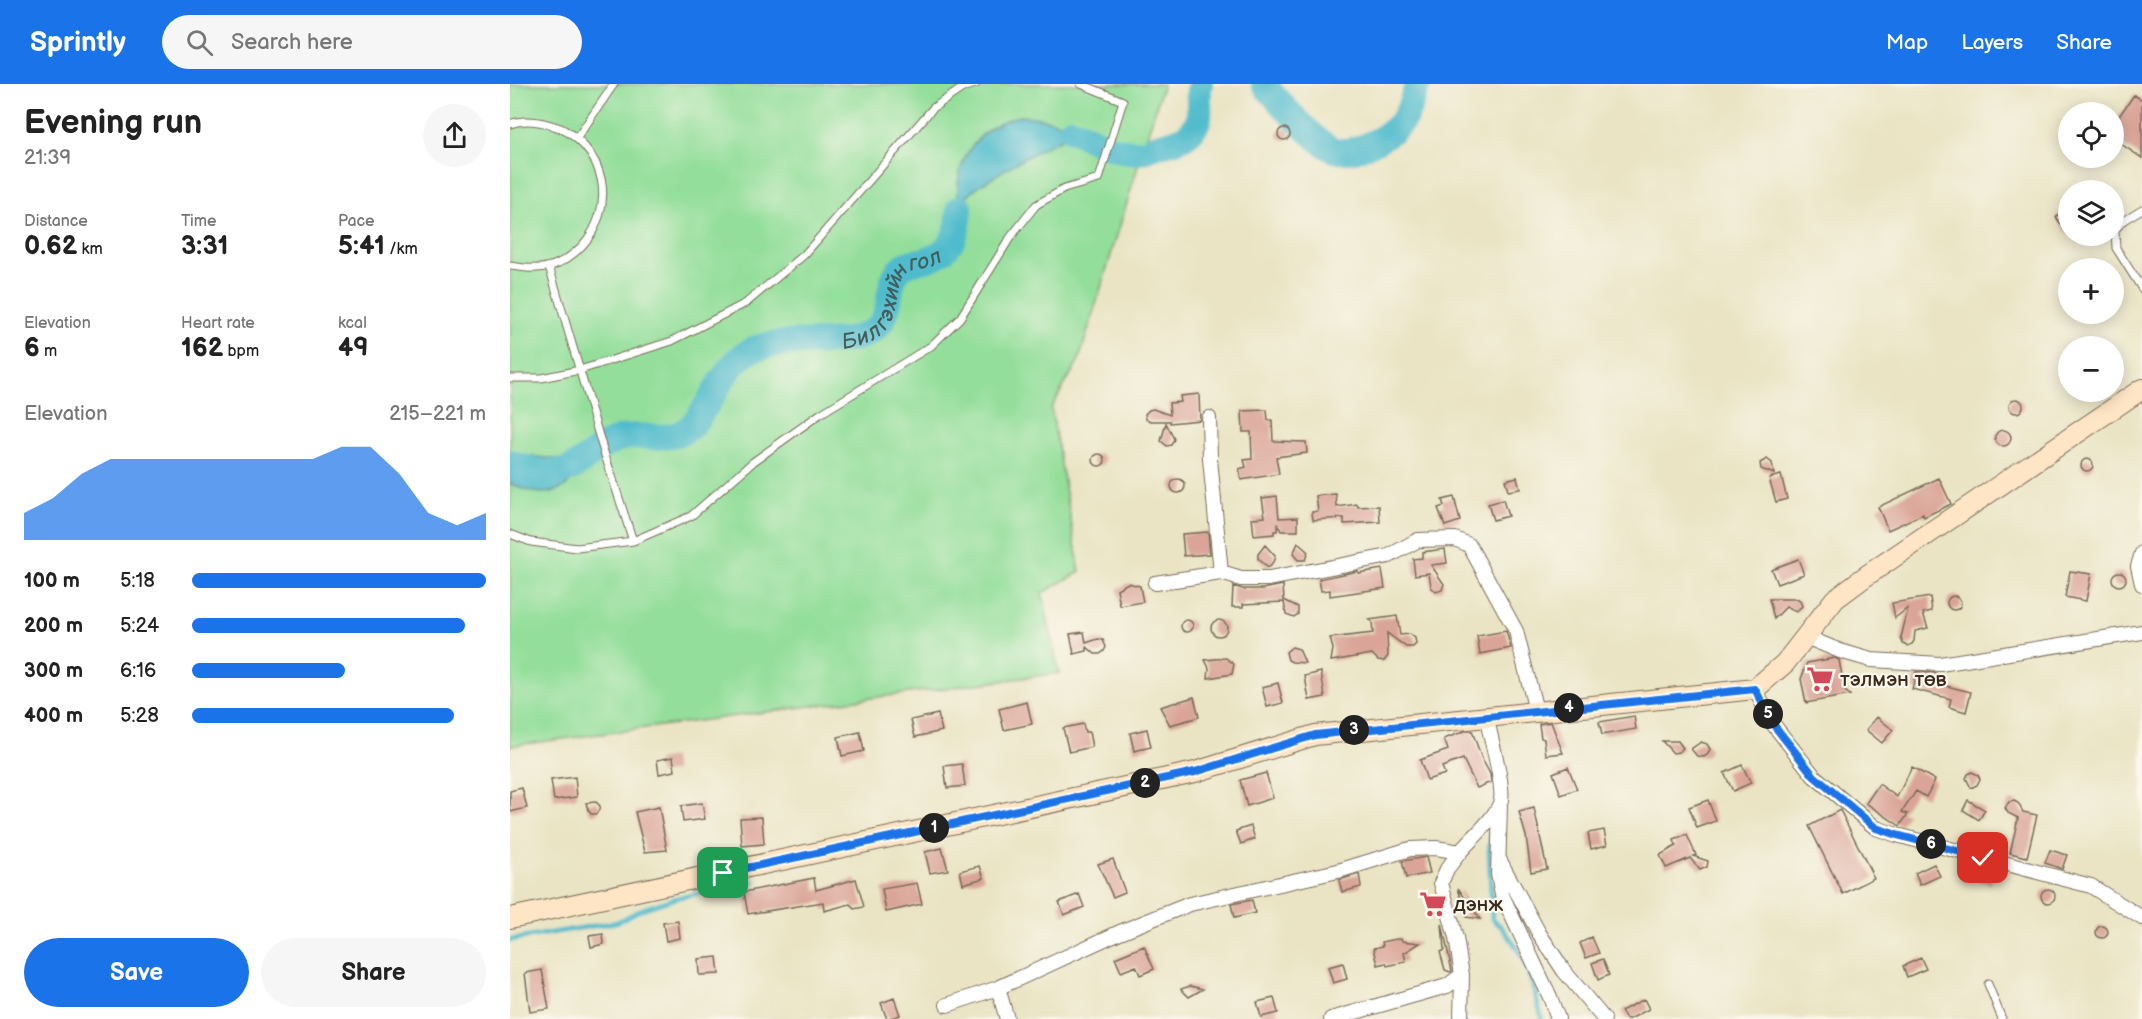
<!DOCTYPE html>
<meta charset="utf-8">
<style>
:root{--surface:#fff;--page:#f6f6f6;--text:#222;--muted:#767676;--accent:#1a73e8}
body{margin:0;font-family:"Balsamiq Sans",sans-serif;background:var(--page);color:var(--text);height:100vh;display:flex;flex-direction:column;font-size:22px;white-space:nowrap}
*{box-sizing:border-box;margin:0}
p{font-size:20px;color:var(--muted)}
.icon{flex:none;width:33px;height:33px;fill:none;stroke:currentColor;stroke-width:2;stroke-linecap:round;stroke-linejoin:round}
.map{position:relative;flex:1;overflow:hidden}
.panel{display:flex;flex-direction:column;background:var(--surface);width:510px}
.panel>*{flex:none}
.buttons{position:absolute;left:1548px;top:18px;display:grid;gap:12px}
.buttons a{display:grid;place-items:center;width:66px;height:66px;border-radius:50%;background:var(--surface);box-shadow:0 3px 15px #0003;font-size:30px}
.pin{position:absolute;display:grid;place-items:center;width:51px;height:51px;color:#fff;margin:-26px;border-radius:12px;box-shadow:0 3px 9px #0006}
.km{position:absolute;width:30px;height:30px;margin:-15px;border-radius:50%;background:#222;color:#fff;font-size:16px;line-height:30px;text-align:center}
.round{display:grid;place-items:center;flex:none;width:63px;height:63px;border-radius:32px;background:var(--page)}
.headline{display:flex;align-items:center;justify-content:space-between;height:102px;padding:0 24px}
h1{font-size:33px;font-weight:700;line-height:45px}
.metrics{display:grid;grid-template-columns:repeat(3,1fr);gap:9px;height:102px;padding:6px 24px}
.metrics div{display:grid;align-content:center}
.metrics b{font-size:26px;font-weight:700}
.metrics small{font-size:16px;font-weight:400}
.metrics p{font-size:16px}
.chart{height:168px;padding:12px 24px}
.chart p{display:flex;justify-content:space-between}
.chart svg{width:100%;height:108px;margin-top:6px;fill:var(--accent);opacity:.7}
.action{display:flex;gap:12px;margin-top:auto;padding:12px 24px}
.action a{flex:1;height:69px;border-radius:36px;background:var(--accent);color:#fff;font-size:24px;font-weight:700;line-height:69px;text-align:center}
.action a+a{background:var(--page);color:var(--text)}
ul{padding:0 24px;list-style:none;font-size:20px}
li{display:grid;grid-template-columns:96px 72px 1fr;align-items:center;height:45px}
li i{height:15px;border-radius:8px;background:var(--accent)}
header{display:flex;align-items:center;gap:36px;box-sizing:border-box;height:84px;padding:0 30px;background:var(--accent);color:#fff}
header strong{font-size:28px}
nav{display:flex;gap:33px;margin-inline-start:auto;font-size:21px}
.search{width:420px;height:54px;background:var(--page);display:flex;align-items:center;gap:15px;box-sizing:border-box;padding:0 21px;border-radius:33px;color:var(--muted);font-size:22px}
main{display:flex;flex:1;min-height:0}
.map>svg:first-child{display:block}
.green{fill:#93de9a;stroke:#67845c;stroke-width:1.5}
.water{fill:#50bbcc;stroke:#467275;stroke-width:1.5}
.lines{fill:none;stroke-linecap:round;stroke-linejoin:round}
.stream{stroke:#50bbcc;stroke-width:4.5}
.river{stroke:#50bbcc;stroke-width:26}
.building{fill:#daa598}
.lane-casing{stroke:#786b58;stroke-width:9}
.street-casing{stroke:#786b58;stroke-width:16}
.secondary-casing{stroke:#786b58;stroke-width:22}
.lane{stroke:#fff;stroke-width:7}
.street{stroke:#fff;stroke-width:14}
.secondary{stroke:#fde5c5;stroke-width:20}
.route-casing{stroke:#fff;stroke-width:12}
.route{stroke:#1a73e8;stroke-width:8}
.labels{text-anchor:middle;stroke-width:4.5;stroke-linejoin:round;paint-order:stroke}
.poi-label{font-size:21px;fill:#3b2a1e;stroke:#fbf7ec;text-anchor:start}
.water-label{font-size:22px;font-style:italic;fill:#425d5b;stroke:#fbf7ec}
</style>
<header>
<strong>Sprintly</strong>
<div class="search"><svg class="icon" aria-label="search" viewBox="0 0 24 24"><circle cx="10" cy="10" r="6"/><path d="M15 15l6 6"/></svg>Search here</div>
<nav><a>Map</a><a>Layers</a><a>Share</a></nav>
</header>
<main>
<section class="panel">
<div class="headline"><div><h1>Evening run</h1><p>21:39</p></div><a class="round"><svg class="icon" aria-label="share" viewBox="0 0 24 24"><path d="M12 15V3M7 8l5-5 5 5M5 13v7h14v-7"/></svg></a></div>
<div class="metrics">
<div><p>Distance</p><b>0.62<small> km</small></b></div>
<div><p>Time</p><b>3:31</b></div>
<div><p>Pace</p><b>5:41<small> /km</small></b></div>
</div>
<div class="metrics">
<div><p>Elevation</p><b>6<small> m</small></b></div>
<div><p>Heart rate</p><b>162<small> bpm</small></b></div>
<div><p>kcal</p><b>49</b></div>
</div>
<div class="chart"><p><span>Elevation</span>215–221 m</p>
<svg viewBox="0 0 160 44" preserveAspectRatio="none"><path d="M0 44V33L10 27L20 17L30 11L40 11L50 11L60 11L70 11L80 11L90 11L100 11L110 6L120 6L130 17L140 33L150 38L160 33V44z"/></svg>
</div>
<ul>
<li><b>100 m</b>5:18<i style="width:100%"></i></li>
<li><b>200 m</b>5:24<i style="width:93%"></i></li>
<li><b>300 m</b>6:16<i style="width:52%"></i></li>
<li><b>400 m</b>5:28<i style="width:89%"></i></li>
</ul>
<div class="action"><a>Save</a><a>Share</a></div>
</section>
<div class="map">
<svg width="1632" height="935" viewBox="0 0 1632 935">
<rect width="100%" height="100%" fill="#fbf7ec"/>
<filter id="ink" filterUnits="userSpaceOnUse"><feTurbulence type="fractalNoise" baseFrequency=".0167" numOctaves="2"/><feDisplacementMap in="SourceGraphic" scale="12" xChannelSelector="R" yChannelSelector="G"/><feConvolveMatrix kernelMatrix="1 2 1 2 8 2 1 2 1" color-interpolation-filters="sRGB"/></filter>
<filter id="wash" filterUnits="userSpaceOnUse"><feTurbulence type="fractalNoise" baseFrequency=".008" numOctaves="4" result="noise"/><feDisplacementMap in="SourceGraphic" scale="24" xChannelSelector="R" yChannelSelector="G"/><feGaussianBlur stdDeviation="1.35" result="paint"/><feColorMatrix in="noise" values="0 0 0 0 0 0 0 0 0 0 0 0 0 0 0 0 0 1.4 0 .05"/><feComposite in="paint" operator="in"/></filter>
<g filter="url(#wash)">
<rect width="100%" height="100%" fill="#eae4c4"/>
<path class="green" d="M0,0H653L569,276L541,324L570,488L532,509L549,589L0,662Z"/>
<path class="water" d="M511,32C541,33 567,45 593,57L592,62L562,50C539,60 466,99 453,116L451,144L445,158L442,156C453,140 447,119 448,102C449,67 478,37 511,32Z
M83,365L84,369C75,379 68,390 59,399C43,415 17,409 0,399V370L64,377L71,375Z"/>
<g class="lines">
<path class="stream" d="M983,739L979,767L982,834C1013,860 1022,898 1032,935
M0,856L107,838L132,825L166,814L244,798"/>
<g class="river">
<path d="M754,0C766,15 808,61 825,66C846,72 886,50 896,31C901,21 904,10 908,0"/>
<path d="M561,46C583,54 605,70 628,68C636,68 642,63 650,61C664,58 678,55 686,41C693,29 686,13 690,0"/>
<path id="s1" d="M0,379C15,384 32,390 49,388C69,386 88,360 112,354C136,348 162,361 182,341C202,320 214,280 240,267C274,249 331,269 364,246C385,232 374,195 393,182C400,177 408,178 415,176C441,169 449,149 450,124"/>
</g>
</g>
<g id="blocks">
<path class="building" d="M1624,11L1632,16V74L1611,60L1604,70V39Z
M768 50a6 6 0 1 1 12 0a6 6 0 1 1-12 0Z
M1558,121V150L1546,133Z
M689,310L690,336L660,339V337H641L636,335L635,330L639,326L643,325L660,331L659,319L671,318L670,312Z
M1499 322a7 7 0 1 1 14 0a7 7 0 1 1-14 0Z
M757,326L758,336H762L763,357L796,358L797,369L766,373L769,390L731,396L729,385L736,383L734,376L742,375L741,348H733L732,327Z
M656,339L664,355L661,361L657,362L651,357Z
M1485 354a8 8 0 1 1 16 0a8 8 0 1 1-16 0Z
M583 376a6 6 0 1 1 12 0a6 6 0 1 1-12 0Z
M1571 381a6 6 0 1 1 12 0a6 6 0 1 1-12 0Z
M1257,375L1262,379L1264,390L1251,385L1250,379Z
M1271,391L1277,415L1266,418L1259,394Z
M1007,393L1010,405L998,407L995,396Z
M1429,394L1441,420L1414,433L1413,430L1378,446L1368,423Z
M661 402a7 7 0 1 1 14 0a7 7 0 1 1-14 0Z
M826,410L827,423L847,420L848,423L869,422L870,438L834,440V434L803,436L802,428L808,427L806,412Z
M767,412L769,434L788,433V447H771L768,441L767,447H764V450L744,452L742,434L755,433L752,414Z
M944,413L950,437L935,442L928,424L934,422L932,416Z
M993,416L998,432L983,436L978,420Z
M698,448L700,470L674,472L672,450Z
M788,459L798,468L795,476H788L783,470Z
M755,461L765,472L763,479L757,484L748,475V470Z
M935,465L937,479L921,481L934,500L932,506L926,508L921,503L919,489L905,491L903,475L912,474V468Z
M1288,475L1294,490L1267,500L1261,485Z
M872,485L875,504L820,512V506L811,507L809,495L848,487V489Z
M1560,487L1581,490L1576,517L1555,513Z
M1602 495a7 7 0 1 1 14 0a7 7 0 1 1-14 0Z
M618,499L630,502L633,518L610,522L607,505Z
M773,501L774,516L788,523V530L784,533L776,530L774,518L733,520V523H722L723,502L733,505H753Z
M1437 519a7 7 0 1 1 14 0a7 7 0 1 1-14 0Z
M1420,513L1422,527L1413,529L1418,544L1405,547L1404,557L1402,560L1398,562L1393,560L1391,554L1398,524L1385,534L1382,519Z
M1259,515H1286L1290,517L1292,522L1289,526L1286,528L1276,523L1264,535Z
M887,532L890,551L900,550L905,554L906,560L903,563H896L877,549L878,572L874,577L868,576L862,570L821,577L823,565L820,554L863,549L862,538L859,536Z
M671 542a6 6 0 1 1 12 0a6 6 0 1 1-12 0Z
M701 544a8 8 0 1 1 16 0a8 8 0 1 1-16 0Z
M996,547L1001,564L970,570L967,552Z
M574,548L576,559L588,555L593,556L596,563L594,567L590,570H585L577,563V567L564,570L560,550Z
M782,563L789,565L795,579L782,578L778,576L776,568Z
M716,574L724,580L722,590L698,594L699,584L695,576Z
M1325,574L1329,576L1335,607L1340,611L1296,619L1291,595L1297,579Z
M811,588L815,613L799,616L795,592Z
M1406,588L1426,589L1424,599L1461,608L1456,628L1439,623L1441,615L1402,605Z
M768,599L773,619L757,623L752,603Z
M684,613L689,633L660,641L650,623Z
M517,618L522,640L494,646L489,625Z
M428,630L432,647L405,653L401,636Z
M1124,632L1126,645L1092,651L1089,638Z
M1367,633L1383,646L1372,659L1356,646Z
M1041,638L1053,669L1036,671L1034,655L1031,654L1029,640Z
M573,640L575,648H579L582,663L559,668L553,644Z
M637,645L641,663L624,667L620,649Z
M955,647H962L972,675L980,690L981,698L967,704L953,675L932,683L935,690L917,696L910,676L938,666L934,655Z
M350,648L354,667L332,672L328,653Z
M1152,657H1168L1173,664L1169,668L1163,669Z
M1191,658L1197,660L1200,665L1198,670L1194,673L1187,672L1181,665Z
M163,673L165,687L149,690L147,676Z
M452,680L455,702L437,704L434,682Z
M1232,681L1241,699L1223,707L1214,689Z
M1058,683L1067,705L1051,711L1043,689Z
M1402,683L1425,696L1416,713L1406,707L1392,728L1398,730L1390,742L1356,719L1369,700L1387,713Z
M1462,688L1468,691L1470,695L1467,701L1461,704L1456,694L1458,690Z
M756,689L763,714L737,722L730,696Z
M65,693L67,713L44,716L41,696Z
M12,704L17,724L0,728V707Z
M1198,716L1206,737L1187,744L1179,723Z
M1458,716L1475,726L1469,736L1453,726Z
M1504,717L1508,719L1513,728L1527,731L1517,773L1500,769L1508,734L1498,729L1495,724L1499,718Z
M86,718L90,722L89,726L86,730H81L78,726L76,719Z
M192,719L195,735L173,738L171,722Z
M149,723L157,766L135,768L125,728Z
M1024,724L1037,785L1021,788L1016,752L1009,728Z
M1330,726L1364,794L1333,810L1299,742Z
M252,733L254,760L232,762L230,734Z
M741,742L745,755L731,760L726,747Z
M1094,746L1097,761L1081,765L1078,749Z
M1177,751L1186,771L1183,772L1198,777L1197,783L1190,786L1180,774L1156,784L1150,771L1166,762L1164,756Z
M432,764L438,786L420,789L415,768Z
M1540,766L1557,771L1552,785L1535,779Z
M916,773L920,789L896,794L892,777Z
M603,775L615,808L603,813L588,780Z
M1424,780L1430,792L1410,801L1405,789Z
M1464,781L1484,787L1480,800L1460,794Z
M470,782L474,794L453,800L450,787Z
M849,790L851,803L832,808L829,796Z
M304,794L306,806L346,795L354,823L344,825L340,820L314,827L313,818L238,830L234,808Z
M407,799L412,820L376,828L372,805Z
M948,804L970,835L956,833Z
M1531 812a7 7 0 1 1 14 0a7 7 0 1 1-14 0Z
M569,810L574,823L554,831L549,818Z
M742,816L745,829L724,834L721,820Z
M168,837L170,854L156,857L153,839Z
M932,840L942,887L940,888L935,886L930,868L934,866Z
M1586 848a6 6 0 1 1 12 0a6 6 0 1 1-12 0Z
M93,850L94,860L81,863L79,852Z
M1082,853L1089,869L1076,874L1070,859Z
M891,854L892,857L910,859L894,869L896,878L877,882L876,879L868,881L864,864L873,862L872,858Z
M634,862L644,885L630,891L626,882L611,888L605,874Z
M207,873L209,890L189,891L188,875Z
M1411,874L1416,885L1397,893L1393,882Z
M1093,875L1099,891L1088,896L1082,879Z
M833,879L837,895L823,899L818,883Z
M32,886L39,925L20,928L15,889Z
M680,902L693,905L679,913L671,905Z
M384,914L390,931L377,935L371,919Z
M764,914L768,929L751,933L747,918Z
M1134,915L1139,925L1120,935H1116L1111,927Z"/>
</g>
</g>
<g filter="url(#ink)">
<use href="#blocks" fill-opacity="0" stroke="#786b58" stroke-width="1.5"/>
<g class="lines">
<defs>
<path id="lane" d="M0,40C13,35 28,37 41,41C54,44 66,53 75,63C110,103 90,165 41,182C27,186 14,184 0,182
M67,54L104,0
M1632,125L1614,136L1605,146L1606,164L1632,205
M39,182L92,362L123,457
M0,294H31L70,286L162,257L236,219L294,171L423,24L454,3L466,0
M0,450L21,458L67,464L123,457L181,432L243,378L310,330L421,262L450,234L500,154L526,121L554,105L589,95L613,17L571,0
M1478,900L1492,935"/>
<path id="street" d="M699,334L700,375L711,489
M1632,469L1628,482L1632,500
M645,499L711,489L731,495H759L879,472L908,456L945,455L959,461L1006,547L1026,627
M1296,553L1330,567L1361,576L1430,580L1632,548
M1245,605L1263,640L1304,692L1366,744L1387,751L1581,802L1632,834
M990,722L988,790L992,811L1040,913L1048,935
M950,768L937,785L931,799L946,854L952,891L951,935
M989,775L1029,849L1054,887L1094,935
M488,904L497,935
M437,921L488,904L610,848L680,820L828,787L900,765L926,764L950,768C961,755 987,733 991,716C994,700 980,651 976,632
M821,935L937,902L952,891"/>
<path id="secondary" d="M0,834L685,688L805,651L1245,605L1275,579L1325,515L1356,492L1632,305"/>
</defs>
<use href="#lane" class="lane-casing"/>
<use href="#street" class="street-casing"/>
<use href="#secondary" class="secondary-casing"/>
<use href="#lane" class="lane"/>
<use href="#street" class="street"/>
<use href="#secondary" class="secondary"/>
</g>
</g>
<g class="lines" filter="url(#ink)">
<defs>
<path id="route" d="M213,789L685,688L805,651L1245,605L1263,640L1304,692L1366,744L1387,751L1473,774"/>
</defs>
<use href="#route" class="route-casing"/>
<use href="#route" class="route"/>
</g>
<defs>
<symbol id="supermarket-bare" viewBox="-9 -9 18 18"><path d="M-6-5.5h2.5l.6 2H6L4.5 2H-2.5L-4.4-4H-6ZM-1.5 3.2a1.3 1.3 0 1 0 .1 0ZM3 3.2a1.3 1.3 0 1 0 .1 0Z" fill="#d1495b" stroke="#fbf7ec" stroke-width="2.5" paint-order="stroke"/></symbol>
</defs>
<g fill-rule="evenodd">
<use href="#supermarket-bare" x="1291" y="576" width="38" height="38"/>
<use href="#supermarket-bare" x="904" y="801" width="38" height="38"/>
</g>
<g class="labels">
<g class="poi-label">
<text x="1330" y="602">тэлмэн төв</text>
<text x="943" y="827">дэнж</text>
</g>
<g class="water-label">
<text dy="8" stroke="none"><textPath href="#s1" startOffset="456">Билгэхийн гол</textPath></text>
</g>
</g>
</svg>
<div class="buttons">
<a><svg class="icon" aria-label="locate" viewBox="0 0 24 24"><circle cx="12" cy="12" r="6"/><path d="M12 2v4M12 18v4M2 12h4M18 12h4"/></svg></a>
<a><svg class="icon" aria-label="layers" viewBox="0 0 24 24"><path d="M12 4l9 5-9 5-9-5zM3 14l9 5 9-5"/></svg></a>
<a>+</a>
<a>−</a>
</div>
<div class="pin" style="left:213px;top:789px;background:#1e9e55"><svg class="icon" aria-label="arrive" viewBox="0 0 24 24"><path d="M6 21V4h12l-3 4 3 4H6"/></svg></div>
<div class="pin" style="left:1473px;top:774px;background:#d93025"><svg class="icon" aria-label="check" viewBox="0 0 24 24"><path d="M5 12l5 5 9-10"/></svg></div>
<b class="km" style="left:424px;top:744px">1</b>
<b class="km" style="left:635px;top:699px">2</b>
<b class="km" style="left:844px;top:646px">3</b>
<b class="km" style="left:1059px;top:624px">4</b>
<b class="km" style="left:1258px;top:630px">5</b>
<b class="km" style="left:1421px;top:760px">6</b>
</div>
</main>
